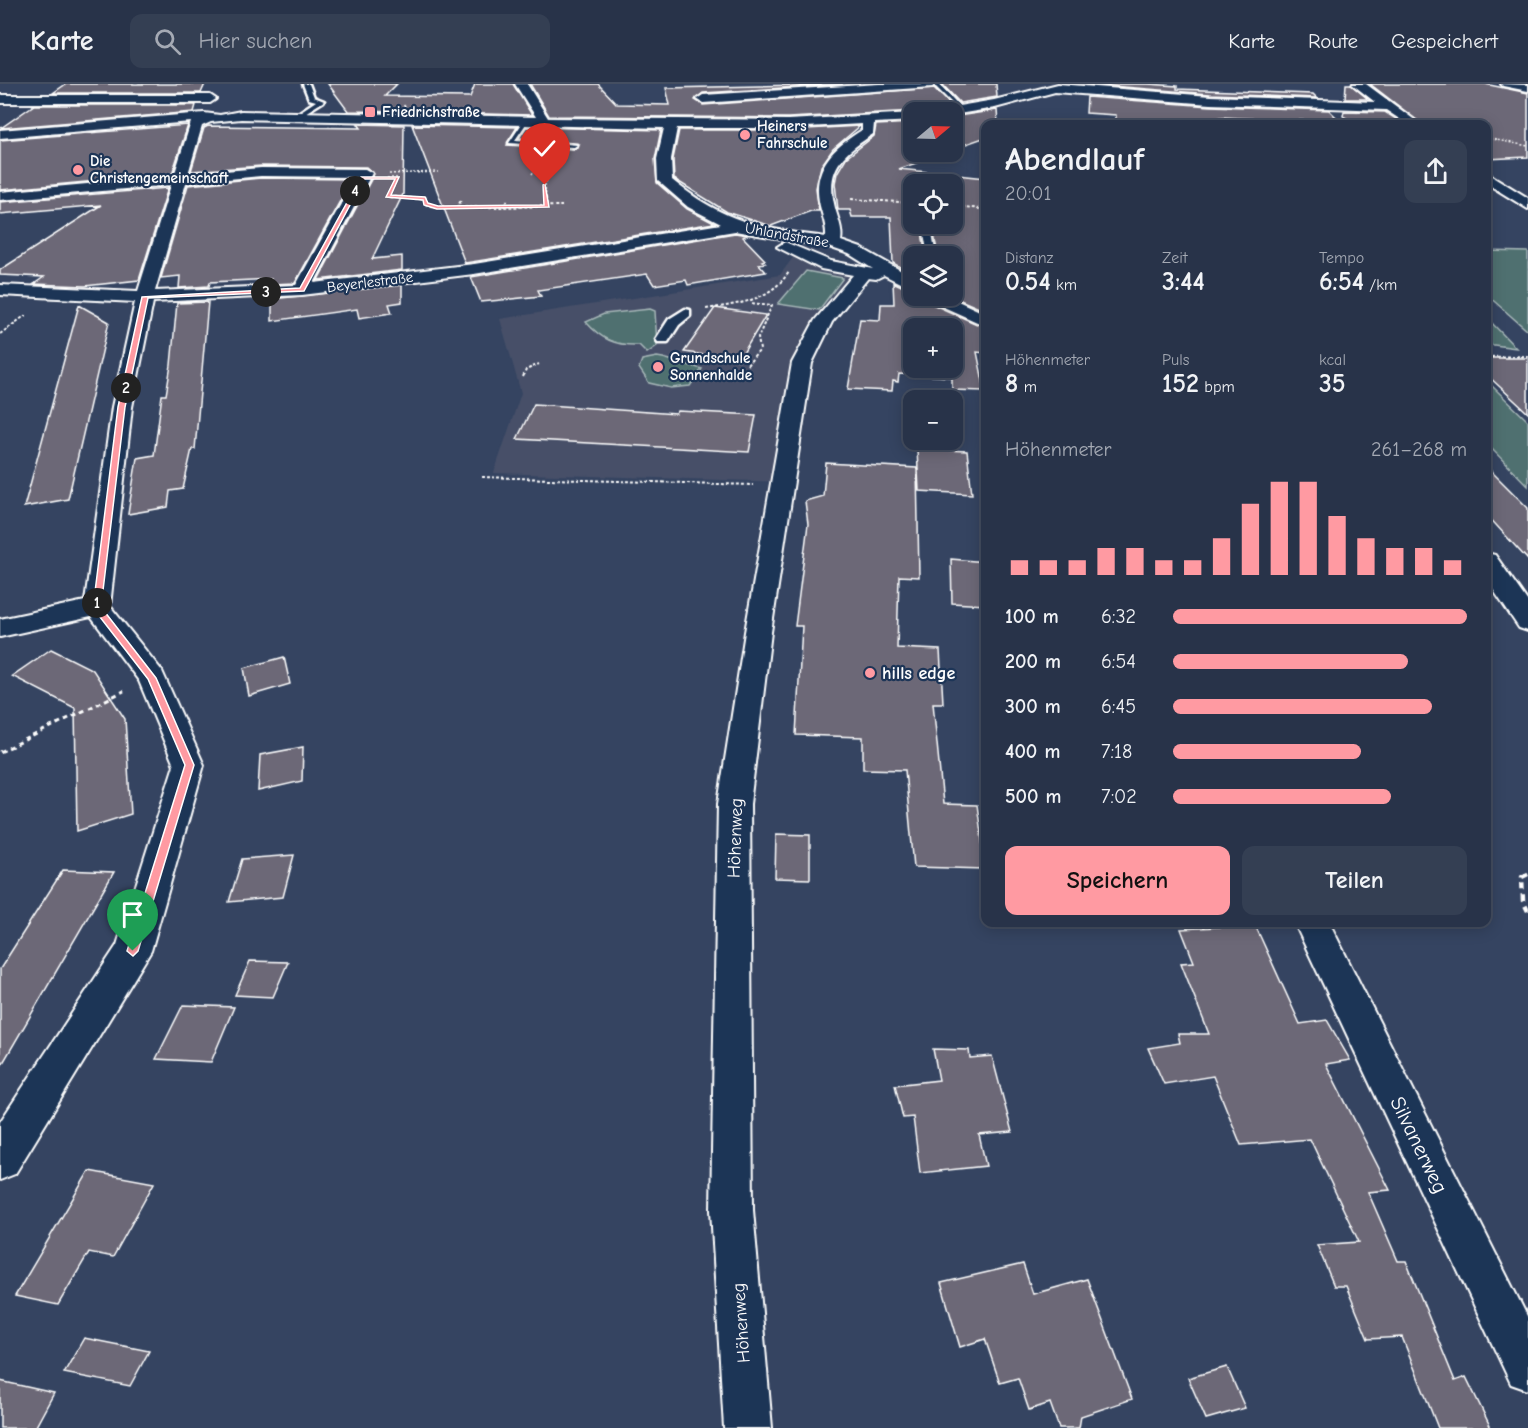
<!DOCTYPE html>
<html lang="de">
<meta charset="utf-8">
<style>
:root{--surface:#283349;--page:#343f53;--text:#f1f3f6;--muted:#a5aab4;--line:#444e61;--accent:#ff9aa2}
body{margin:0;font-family:"Comic Neue",sans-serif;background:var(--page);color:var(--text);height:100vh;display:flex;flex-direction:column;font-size:22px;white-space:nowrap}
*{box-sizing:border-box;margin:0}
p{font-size:20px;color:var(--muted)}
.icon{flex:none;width:33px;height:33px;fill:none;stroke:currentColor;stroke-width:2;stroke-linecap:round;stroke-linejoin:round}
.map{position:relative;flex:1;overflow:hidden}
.drawer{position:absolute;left:981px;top:36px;width:510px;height:807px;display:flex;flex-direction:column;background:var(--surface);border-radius:12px;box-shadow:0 3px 15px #0003,0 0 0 2px var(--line)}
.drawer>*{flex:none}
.needle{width:39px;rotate:71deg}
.fabs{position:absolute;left:903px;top:18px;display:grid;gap:12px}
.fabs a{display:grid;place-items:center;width:60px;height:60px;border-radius:12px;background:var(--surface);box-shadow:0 3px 15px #0003,0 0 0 2px var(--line);font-size:30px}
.pin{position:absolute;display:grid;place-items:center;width:51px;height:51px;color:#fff;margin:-62px -26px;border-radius:50% 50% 50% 0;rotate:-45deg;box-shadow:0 0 6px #0007}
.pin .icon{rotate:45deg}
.km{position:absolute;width:30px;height:30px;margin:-15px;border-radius:50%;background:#222;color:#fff;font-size:16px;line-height:30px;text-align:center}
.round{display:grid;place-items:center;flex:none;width:63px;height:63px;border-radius:12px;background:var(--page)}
.summary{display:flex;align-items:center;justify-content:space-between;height:102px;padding:0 24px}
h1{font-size:33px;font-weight:700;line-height:45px}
.metrics{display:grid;grid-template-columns:repeat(3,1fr);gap:9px;height:102px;padding:6px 24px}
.metrics div{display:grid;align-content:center}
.metrics b{font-size:26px;font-weight:700}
.metrics small{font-size:16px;font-weight:400}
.metrics p{font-size:16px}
.chart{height:168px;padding:12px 24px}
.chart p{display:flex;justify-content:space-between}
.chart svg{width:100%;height:108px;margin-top:6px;stroke:var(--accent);stroke-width:6}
.primary-button{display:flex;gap:12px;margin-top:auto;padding:12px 24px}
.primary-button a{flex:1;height:69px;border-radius:12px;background:var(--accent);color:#111;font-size:24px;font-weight:700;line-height:69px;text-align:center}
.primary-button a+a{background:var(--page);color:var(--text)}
ul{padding:0 24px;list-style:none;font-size:20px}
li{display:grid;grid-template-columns:96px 72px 1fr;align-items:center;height:45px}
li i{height:15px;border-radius:8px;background:var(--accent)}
header{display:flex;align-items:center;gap:36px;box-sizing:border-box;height:84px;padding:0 30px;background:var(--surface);border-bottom:2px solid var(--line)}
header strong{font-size:28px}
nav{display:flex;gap:33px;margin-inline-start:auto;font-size:21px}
.search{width:420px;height:54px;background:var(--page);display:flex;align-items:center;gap:15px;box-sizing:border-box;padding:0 21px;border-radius:12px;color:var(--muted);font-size:22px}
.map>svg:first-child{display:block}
.built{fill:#464f68}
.green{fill:#4f6f70;stroke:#a7b7b8;stroke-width:1.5}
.building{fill:#6c6877;stroke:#fff;stroke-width:1.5;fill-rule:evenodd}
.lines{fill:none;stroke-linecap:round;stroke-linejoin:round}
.service-casing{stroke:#fff;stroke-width:5}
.pedestrian-casing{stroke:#fff;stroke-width:5}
.minor-casing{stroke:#fff;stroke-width:4}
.path-far3{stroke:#fff;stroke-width:1.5;stroke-dasharray:2 2;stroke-linecap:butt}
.path-far2{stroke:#fff;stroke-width:2;stroke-dasharray:3 2;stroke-linecap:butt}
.path-far1{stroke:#fff;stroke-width:3;stroke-dasharray:5 4;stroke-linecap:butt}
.path{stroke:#fff;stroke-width:4.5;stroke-dasharray:7 5;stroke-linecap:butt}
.service{fill:#1d3557;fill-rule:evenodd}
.pedestrian{fill:#1d3557;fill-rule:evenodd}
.minor{fill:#1d3557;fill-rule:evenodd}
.route{fill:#ff9aa2;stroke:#fff;stroke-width:1.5}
.poi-dot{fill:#ff9aa2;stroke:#1d3557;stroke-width:2}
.labels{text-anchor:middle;stroke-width:4.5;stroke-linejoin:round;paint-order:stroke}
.far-poi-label{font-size:15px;font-weight:bold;fill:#fff;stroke:#1d3557;text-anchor:start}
.far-street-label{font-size:15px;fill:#fff;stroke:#1d3557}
.poi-label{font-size:18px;font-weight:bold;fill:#fff;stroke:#1d3557;text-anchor:start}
.street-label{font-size:18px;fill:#fff;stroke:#1d3557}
.near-street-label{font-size:21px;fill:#fff;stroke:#1d3557}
</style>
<header>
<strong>Karte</strong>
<div class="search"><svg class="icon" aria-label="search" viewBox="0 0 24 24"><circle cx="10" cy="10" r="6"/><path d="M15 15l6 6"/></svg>Hier suchen</div>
<nav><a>Karte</a><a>Route</a><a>Gespeichert</a></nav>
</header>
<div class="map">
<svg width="1528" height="1344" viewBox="0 0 1528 1344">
<rect width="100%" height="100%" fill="#354461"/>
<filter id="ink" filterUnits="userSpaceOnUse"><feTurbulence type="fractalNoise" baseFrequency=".0167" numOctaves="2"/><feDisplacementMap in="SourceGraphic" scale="12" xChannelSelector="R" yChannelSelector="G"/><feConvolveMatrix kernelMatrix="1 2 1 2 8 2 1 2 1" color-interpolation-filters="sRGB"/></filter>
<g filter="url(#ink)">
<path class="built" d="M797,168L864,188L812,256L785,398L494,389L521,309L500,235L780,191Z"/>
<path class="green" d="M1487,167L1528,168V247L1487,211Z
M806,187L843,194L819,226L778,220Z
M650,225L655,227L657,262L647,269L639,261C615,262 601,255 586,238L604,230Z
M1487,234L1516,264L1487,260Z
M657,273L663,274L702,285L690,302L671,304L649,299L639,284L642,276Z
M1487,302H1492L1528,337V402L1487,360Z"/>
<path class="building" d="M66,0H205L201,9H53Z
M328,0H397L385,12L470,13L475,0H513L532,31L407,28L404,21V28L348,27Z
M530,0H598L617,20L670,21L666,4L843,0L703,9L695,16L703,21L934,4L951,21L939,28L914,27L788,34L549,32Z
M942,0H996L997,13L960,19Z
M1087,0H1148L1177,2V5L1313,10L1317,14L1210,10Z
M1346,0H1350L1368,15H1345Z
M1370,0H1485L1528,9V73L1487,75L1486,40H1422Z
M1087,13L1210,22L1329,26L1341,38L1220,33L1225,40H1116V31L1086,29Z
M34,21H196L194,28L1,44Z
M997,26L998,40H986V53L952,65V33Z
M1344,27L1385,28L1404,40L1354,39L1343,32Z
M914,39V68H947L899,85L986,94V227L951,212L952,172H938L933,147L927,145L922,148L926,172H914V191L893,179L891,133H852L850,126H838L835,99L837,89L846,74L874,52L876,41ZM914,100H952V140H914Z
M358,40L404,41L403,110L372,175L402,172V186L318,196L374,90L366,83L261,82L191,87L204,44L208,42L361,44Z
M188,41L172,90L0,106V56Z
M412,41L517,43L507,61L574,65L579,60L519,54L526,43L661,46L655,75L657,99L687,125L714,139L465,179Z
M860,42L833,65L821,82L816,104L819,127H811L771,142L727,128L674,95L673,75L679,46H788Z
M261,94L352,95L295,199L271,200V195L210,198L209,202L179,204L180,192L161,194L188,101Z
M168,104L139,196L85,202L34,200L44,193L0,191V186L101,121L0,130V118Z
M735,149L747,151L743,153L765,176L762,177L765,179L759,180L766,188L688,201L686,196L654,201L647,190L538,206L541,212L481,218L471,193Z
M893,198L914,208V212H923L927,218L986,244V269L977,268L985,307L952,306V293L899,290L898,298L893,297L892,307L848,305L860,235L880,236L881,220H894ZM914,244H952V284H914Z
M402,201V218L389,220L392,229L359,234L357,225L272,237V215Z
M208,218L195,365H192L183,405L170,407L168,423L128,430L137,374L154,371L162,311H166L171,281L177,219Z
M79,221L109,238L68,415L24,423Z
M715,224L766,231L739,276L684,268Z
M1486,274H1528V329L1486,290Z
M534,320L676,330L678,327L756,331L749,368L517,355Z
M917,365L967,367L972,410L919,407Z
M826,379L917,384L919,493L899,492L897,564L940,566L943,619H933L943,720L977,721L986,785L914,783L905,686L863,685V653L796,651L802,542H795L808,440L805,417L823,412Z
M1486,382L1528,424V476L1486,430Z
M951,475L986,478V521L952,519Z
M51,565L93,586L125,635L131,730L77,747L75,624L12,592Z
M284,573L290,600L249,612L244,584Z
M303,663L302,697L258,707L260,671Z
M776,750L810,751V795L775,794Z
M294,771L283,813L229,818L242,775Z
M63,786L114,788L0,984V885Z
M1255,841L1300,940L1327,936L1350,976L1326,980L1390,1106L1368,1108L1398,1177H1406L1455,1297L1466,1293L1491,1344H1438L1402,1253L1368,1255L1346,1202H1334L1317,1161L1359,1158L1310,1055L1241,1061L1213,992L1164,1000L1148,964L1180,959L1178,950H1209L1181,879L1194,878L1181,845Z
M250,877L288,878L273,913L235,911Z
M183,921L234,923L211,978L156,975Z
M933,965L969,966L970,974L992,972L1012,1048L979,1051L986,1082L920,1089L913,1033L903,1034L895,1001L939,996Z
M89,1087L154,1099L113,1173L89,1168L58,1221L15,1212Z
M1023,1180L1033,1210L1087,1195L1132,1315L1081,1332L1079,1344H1059L1050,1319L1029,1326L1018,1294L1000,1299L985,1255L960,1263L941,1199Z
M84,1254L149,1267L130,1302L64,1289Z
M1227,1283L1245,1324L1206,1335L1188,1294Z
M0,1297L54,1309L35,1344H0Z"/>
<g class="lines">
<defs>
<path id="service" d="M303,0H309L314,13L324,17L297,34L295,31L316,17L309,15Z
M933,0H939L964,27H960Z
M525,35L528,37L515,56L577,61L574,63L509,59Z
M928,147L932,149L936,172H928L924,149Z"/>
<path id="pedestrian" d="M685,225L690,226V232L679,241L668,258H658L656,255L669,235Z"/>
<path id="minor" d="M515,0H527L548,34L788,36L914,29V37L874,39L873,50C842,71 825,84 835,124C838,135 843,145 841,157L861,164L914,194V206L884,191L876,195L868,194L832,238L812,279L771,548L750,720L753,1126L772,1344H724L711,1126L718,720L745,548L792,279L815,236L853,191L821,185L777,163L785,158L831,177L873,185L849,170L829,163L735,147L474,190L302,211L153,218L132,323L110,522L162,587L204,681L151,867L15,1090L0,1096V1038L117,861L174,681L139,597L91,533L0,553V535L85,517L112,323L135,218L0,211V201L138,207L171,101L0,116V108L174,92L191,38L0,54V46L204,29L220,31L241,27L536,33ZM241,35L664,44L657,75L658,97L688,123L721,140L474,180L314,199L372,89L365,85L261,84L188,90L202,42L211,38ZM862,40V46C835,63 813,82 819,117C821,129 827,141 826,153C760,145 724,138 672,96L671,75L677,44H788ZM261,92L356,93L296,201L155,207L186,99Z
M879,0H938L932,3L703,19L697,15L703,11Z
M1058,0L1210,12L1375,18L1352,0H1366L1420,40H1407L1386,26L1210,20L1055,8L995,24L952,31V28H941L947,24L994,16Z
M1501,0L1528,1V7L1503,2Z
M0,11H210L216,15L210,19H0Z
M1486,88L1528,114V125L1486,99Z
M925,212H947L986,230V242L928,216Z
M1486,469L1495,471L1528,518V547L1519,544L1486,495Z
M1294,838H1329L1528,1234V1306L1511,1300Z"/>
</defs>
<use href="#service" class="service-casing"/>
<use href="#pedestrian" class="pedestrian-casing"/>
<use href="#minor" class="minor-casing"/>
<path class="path-far3" d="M1486,54L1528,62
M389,90L438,88
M532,90L539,78
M387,94H398L388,112L397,114
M425,114L427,111
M546,114L545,101L549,90"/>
<path class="path-far2" d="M389,113L425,115L426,113
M546,113L547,123
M425,115V120L437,124L562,122
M851,115L914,119
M952,121L986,126
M504,123L508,115
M457,124L461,116
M706,225C739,220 769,217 789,188
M0,250L26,231
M1486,273L1528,272
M747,281L760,266L758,254L772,221L750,219
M523,293L526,286L539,280
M482,393L753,401"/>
<path class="path-far1" d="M0,668L124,607"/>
<path class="path" d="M1528,790L1522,793L1523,817L1528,827"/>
<use href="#service" class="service"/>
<use href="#pedestrian" class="pedestrian"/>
<use href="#minor" class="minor"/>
</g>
</g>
<path class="route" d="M361,93H399L391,111L425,113L428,119L438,122L544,121L543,101L545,100L549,123L437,125L424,121L423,116L386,113L395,95H364L304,207L148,214L125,323L101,523L156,594L194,681L138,867L133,872L127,867L185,681L148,595L93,524L118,323L142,213L300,204Z"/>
<g class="poi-dot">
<rect x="364" y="22" width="12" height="12" rx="3"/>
<circle cx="745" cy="51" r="6"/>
<circle cx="78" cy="86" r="6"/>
<circle cx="658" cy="283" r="6"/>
<circle cx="870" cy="589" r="6"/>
</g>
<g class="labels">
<g class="far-poi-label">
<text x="382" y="33">Friedrichstraße</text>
<text x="757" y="47">Heiners<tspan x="757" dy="17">Fahrschule</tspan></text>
<text x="90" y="82">Die<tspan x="90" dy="17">Christengemeinschaft</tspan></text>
<text x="670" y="279">Grundschule<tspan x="670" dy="17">Sonnenhalde</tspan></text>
</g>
<g class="far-street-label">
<text transform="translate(787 151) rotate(10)" y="5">Uhlandstraße</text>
<text transform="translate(370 198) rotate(-7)" y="5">Beyerlestraße</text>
</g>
<g class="poi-label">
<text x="882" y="595">hills edge</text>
</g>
<g class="street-label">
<text transform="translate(735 754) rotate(-88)" y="6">Höhenweg</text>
<text transform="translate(741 1239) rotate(-94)" y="6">Höhenweg</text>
</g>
<g class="near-street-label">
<text transform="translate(1419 1061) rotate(64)" y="7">Silvanerweg</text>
</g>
</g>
</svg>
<div class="fabs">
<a><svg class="needle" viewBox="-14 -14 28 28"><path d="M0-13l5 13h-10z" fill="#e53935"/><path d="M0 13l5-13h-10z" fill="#a5aab4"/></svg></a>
<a><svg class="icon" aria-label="locate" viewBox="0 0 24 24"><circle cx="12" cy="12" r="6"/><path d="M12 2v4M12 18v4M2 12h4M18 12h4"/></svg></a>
<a><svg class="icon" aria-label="layers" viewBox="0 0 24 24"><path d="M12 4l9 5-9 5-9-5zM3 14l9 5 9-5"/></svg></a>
<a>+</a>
<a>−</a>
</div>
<div class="pin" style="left:133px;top:867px;background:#1e9e55"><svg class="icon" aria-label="arrive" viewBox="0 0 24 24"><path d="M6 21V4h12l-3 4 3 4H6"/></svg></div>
<div class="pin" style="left:545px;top:101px;background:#d93025"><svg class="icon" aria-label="check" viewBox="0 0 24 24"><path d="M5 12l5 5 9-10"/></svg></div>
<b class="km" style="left:97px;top:519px">1</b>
<b class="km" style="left:126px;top:304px">2</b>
<b class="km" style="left:266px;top:208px">3</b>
<b class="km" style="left:355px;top:107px">4</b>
<section class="drawer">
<div class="summary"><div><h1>Abendlauf</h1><p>20:01</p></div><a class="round"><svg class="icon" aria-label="share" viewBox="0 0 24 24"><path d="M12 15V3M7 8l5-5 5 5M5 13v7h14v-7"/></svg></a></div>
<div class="metrics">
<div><p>Distanz</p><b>0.54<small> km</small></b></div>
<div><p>Zeit</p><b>3:44</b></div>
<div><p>Tempo</p><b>6:54<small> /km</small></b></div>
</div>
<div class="metrics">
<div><p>Höhenmeter</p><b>8<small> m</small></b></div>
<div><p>Puls</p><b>152<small> bpm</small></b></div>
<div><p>kcal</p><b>35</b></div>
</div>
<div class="chart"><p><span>Höhenmeter</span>261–268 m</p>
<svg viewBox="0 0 160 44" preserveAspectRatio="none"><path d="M5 44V38M15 44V38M25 44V38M35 44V33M45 44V33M55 44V38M65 44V38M75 44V29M85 44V15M95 44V6M105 44V6M115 44V20M125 44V29M135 44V33M145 44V33M155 44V38"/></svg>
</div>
<ul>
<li><b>100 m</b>6:32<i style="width:100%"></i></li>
<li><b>200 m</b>6:54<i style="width:80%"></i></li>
<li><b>300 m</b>6:45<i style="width:88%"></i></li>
<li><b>400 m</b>7:18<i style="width:64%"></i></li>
<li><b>500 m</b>7:02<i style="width:74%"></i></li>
</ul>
<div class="primary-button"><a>Speichern</a><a>Teilen</a></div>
</section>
</div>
